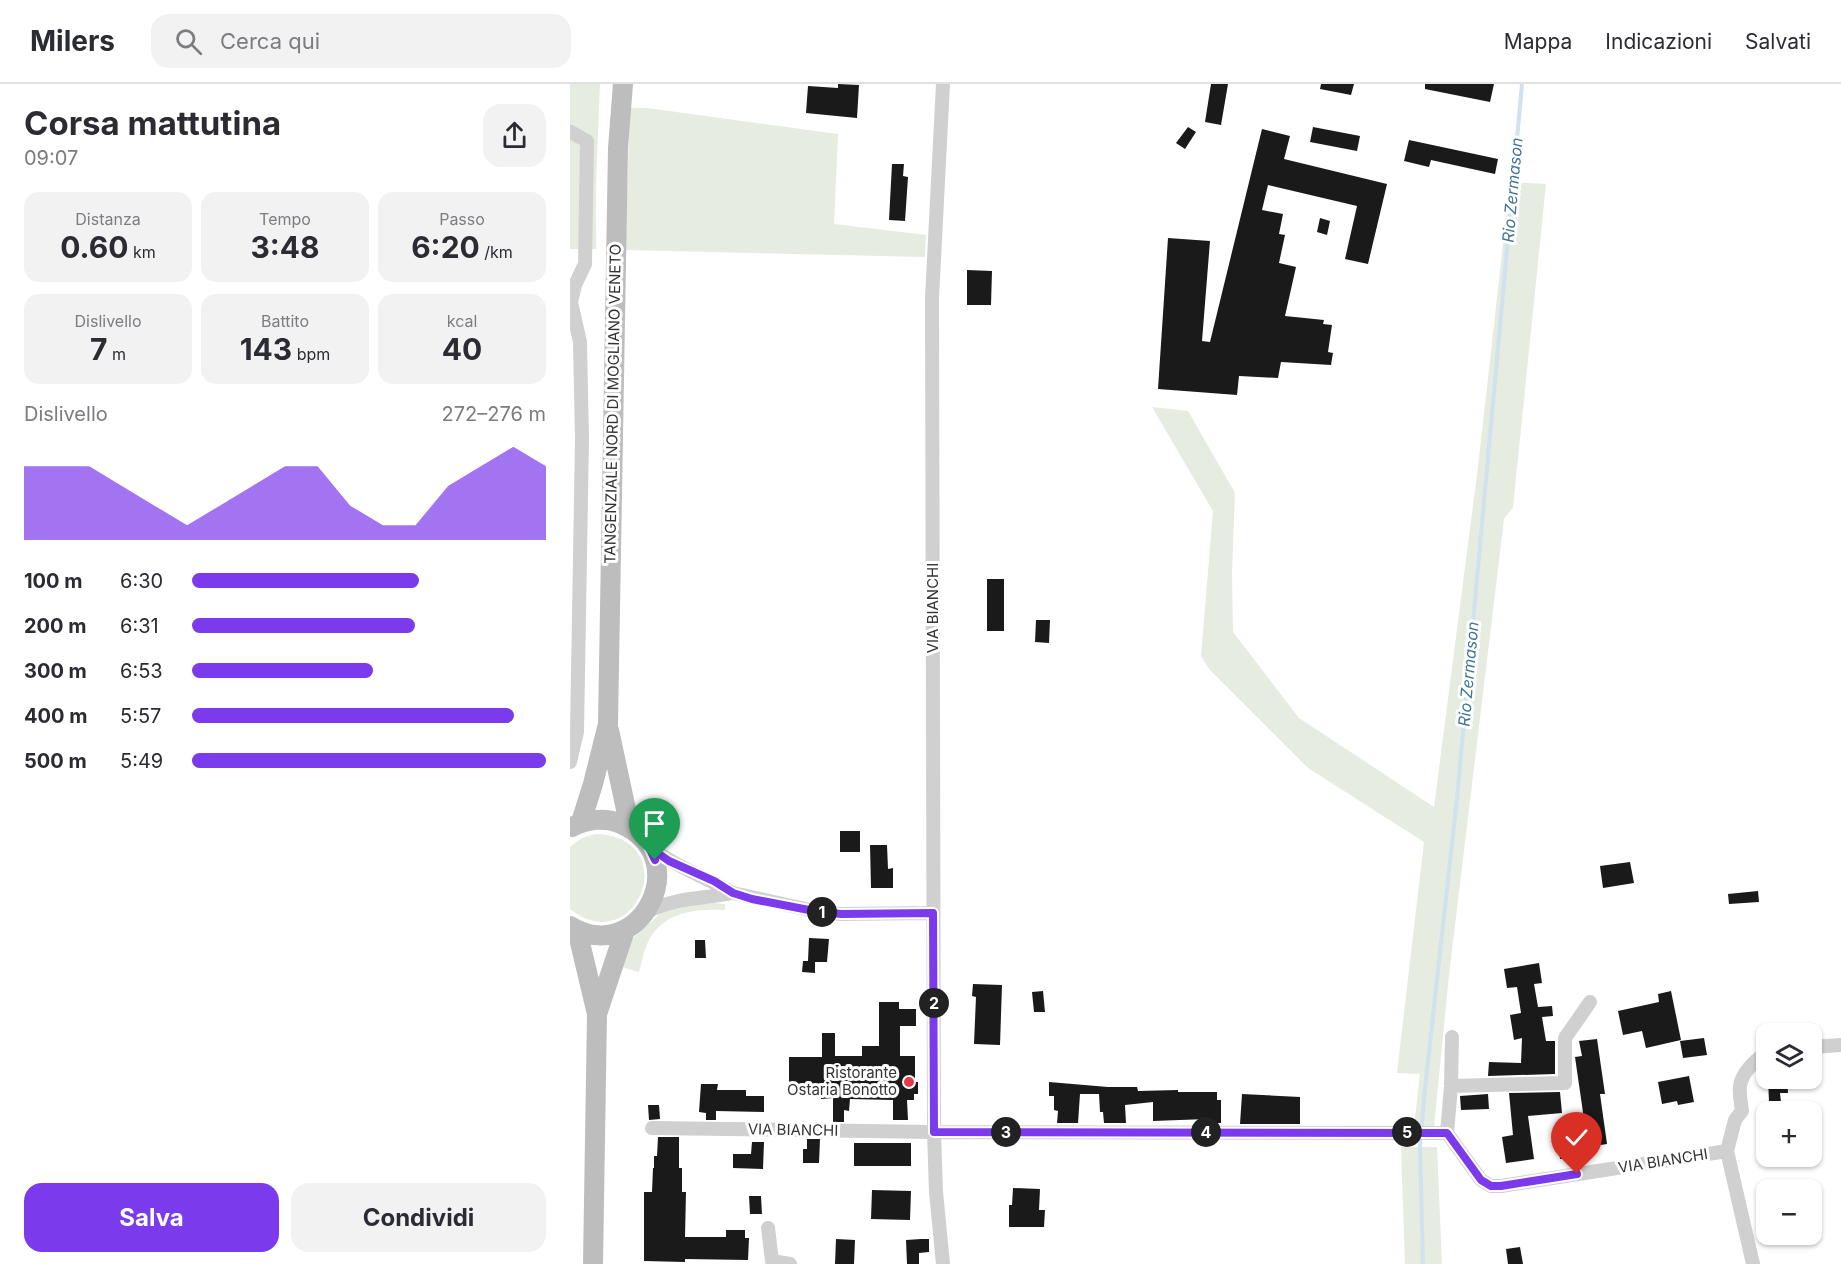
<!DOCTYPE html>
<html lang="it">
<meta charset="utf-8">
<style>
:root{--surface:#fff;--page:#f2f2f3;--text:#2b2b33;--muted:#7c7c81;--line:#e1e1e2;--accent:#7c3aed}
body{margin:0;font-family:Inter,sans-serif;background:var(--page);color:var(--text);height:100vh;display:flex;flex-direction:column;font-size:22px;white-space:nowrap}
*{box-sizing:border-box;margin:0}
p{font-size:20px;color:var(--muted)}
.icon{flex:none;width:33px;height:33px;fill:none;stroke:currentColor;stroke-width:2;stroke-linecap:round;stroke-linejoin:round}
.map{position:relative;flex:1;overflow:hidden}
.panel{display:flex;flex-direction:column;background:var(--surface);width:570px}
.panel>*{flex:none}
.tools{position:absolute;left:1186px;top:939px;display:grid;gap:12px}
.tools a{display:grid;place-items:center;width:66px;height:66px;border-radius:12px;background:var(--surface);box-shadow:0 2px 4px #0004;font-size:30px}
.pin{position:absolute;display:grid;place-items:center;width:51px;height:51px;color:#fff;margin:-62px -26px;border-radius:50% 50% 50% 0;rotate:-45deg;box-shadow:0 0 6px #0007}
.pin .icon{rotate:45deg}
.km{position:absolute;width:30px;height:30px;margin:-15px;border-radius:50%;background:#222;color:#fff;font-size:16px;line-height:30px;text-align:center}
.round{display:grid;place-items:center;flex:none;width:63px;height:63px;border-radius:18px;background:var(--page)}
.head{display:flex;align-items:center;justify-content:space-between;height:102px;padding:0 24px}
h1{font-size:33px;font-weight:700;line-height:45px}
.stats{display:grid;grid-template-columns:repeat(3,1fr);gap:9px;height:102px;padding:6px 24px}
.stats div{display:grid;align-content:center;border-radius:15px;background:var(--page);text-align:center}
.stats b{font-size:30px;font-weight:700}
.stats small{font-size:16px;font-weight:400}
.stats p{font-size:16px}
.chart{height:168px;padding:12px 24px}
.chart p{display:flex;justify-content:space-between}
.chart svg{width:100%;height:108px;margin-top:6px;fill:var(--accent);opacity:.7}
.action{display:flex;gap:12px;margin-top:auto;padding:12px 24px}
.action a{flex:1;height:69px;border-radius:18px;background:var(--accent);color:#fff;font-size:24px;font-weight:700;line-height:69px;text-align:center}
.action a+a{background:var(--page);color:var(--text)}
ul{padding:0 24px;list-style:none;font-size:20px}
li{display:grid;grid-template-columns:96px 72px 1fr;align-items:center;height:45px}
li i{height:15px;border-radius:8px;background:var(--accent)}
header{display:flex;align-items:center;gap:36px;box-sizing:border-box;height:84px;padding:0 30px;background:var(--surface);border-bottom:2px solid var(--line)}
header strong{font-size:28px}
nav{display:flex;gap:33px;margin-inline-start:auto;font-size:21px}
.search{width:420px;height:54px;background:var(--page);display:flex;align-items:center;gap:15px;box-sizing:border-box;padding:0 21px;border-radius:18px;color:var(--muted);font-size:22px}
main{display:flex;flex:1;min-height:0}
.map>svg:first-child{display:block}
.green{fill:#e6ecdf}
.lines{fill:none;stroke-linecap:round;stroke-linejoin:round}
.stream{stroke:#cfe2ee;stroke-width:4}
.building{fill:#1a1a1a}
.street{stroke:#d0d0d0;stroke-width:14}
.secondary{stroke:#bdbdbd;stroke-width:20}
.route-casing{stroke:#fff;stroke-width:12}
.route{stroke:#7c3aed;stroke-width:8}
.poi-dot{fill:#e63946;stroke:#fff;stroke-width:2}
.labels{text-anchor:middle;stroke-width:6;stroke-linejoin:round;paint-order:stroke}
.street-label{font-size:15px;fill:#333;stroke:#fff}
.poi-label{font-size:15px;fill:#333;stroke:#fff;text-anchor:end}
.water-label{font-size:16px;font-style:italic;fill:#3f7597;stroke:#fff}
</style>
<header>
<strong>Milers</strong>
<div class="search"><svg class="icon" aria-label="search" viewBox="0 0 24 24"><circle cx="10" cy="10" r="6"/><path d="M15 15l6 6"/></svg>Cerca qui</div>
<nav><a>Mappa</a><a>Indicazioni</a><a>Salvati</a></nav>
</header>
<main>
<section class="panel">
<div class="head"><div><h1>Corsa mattutina</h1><p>09:07</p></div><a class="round"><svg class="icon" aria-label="share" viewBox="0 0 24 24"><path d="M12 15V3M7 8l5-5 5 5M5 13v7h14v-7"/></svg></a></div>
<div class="stats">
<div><p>Distanza</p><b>0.60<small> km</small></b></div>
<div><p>Tempo</p><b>3:48</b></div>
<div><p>Passo</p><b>6:20<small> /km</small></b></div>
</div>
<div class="stats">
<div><p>Dislivello</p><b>7<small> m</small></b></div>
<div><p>Battito</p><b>143<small> bpm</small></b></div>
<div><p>kcal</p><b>40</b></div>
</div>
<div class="chart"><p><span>Dislivello</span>272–276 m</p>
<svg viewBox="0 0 160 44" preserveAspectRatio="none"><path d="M0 44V14L10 14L20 14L30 22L40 30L50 38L60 30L70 22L80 14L90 14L100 30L110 38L120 38L130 22L140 14L150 6L160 14V44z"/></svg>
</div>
<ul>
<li><b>100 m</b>6:30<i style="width:64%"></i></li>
<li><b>200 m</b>6:31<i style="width:63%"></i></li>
<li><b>300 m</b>6:53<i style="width:51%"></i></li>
<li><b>400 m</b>5:57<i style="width:91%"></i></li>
<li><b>500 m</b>5:49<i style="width:100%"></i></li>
</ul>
<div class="action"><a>Salva</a><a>Condividi</a></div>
</section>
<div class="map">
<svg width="1271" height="1180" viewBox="0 0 1271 1180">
<rect width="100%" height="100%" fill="#fff"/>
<path class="green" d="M0,0H30L26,100V165H0Z
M60,24H77L268,50L264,140L356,151L355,173L55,166Z
M940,98L976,100L943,423L934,435L879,891L864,1043H844L850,990L827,989L854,758L738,684L640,586L631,572L643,427L582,323L618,327L665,409L662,489L663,548L729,634L864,723L908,383Z
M25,750C115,752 67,878 0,825V763L12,754Z
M144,819L155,820V826C126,825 95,827 79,856C74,865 72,878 69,888L49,882L54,866L62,855L91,829L112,822Z
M831,1063H867L872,1180H835Z"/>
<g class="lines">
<path class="stream" d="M853,1180L850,1062L854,1014L887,714L952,0"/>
</g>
<path class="building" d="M268,0L289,1L287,34L236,29L238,2L268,4Z
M641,0H658L651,41L635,38Z
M751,0H784L781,11L750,5Z
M855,0H924L920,18L855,5Z
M618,43L626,48L615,65L606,59Z
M743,43L790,52L787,67L740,58Z
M692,45L720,52L714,75L817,100L798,180L775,175L787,122L698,101L692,126L713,130L709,150L715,151L709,179L726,183L715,232L754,236L753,240L762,241L758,268L763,269L761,281L711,278L708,294L669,292L667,311L588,305L598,154L640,157L632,257L640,258Z
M839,56L928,75L925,90L861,76L859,83L834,77Z
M322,80H334L333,92L338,93L335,137L319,136Z
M750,134L760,137L757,151L747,148Z
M397,186L422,187L421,221H397Z
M417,495H434V547H417Z
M466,536H480L479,559L465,558Z
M270,747H290V768H270Z
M300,761H317L318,785L323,784V804H301Z
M1060,778L1064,799L1033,804L1030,782Z
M1188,807L1189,818L1159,820L1158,810Z
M239,854L259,855L257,878H245V889L232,888L233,877H238Z
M125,856H135L136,874H125Z
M969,879L972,899L964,900L968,923L982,922L983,932L972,933L976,957H985V990L918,992L919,978L951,979L952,954L944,956L940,931L951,929L947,903L937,904L934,885Z
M403,900L432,901L430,961L404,960L406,913L402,912Z
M473,907L475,928H464L462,908Z
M1101,907L1111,956L1076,964L1072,947L1053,951L1048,927L1089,918L1088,910Z
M309,918H329V925H346V942H330V972H345V998H348V1010H344V1016H337L338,1036H323V1016L280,1015L279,1027L274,1026V1038H263V1014L251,1015V1000H219V973H252V949H265V972H292V962H309Z
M1134,954L1137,971L1113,974L1110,957Z
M1027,955L1035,1010H1030L1037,1060L1018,1063L1005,973L1012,972L1009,957Z
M1119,992L1124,1018L1108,1021L1107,1017L1092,1020L1088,998Z
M1198,994H1217L1218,1009H1210L1211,1018H1199Z
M479,998L538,1003H567L568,1007L608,1006V1008H647V1016H651V1039H637V1035L583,1037V1018L555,1021L556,1039H534L533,1028H530L529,1010H510L508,1039H487L488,1027L484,1026V1012H479Z
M131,1000H148L147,1006H176V1012H194V1028L146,1027V1036H136V1029L129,1028Z
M990,1008L992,1029L958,1032L964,1075L936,1079L932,1053L943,1051L939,1009Z
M672,1010L730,1013V1040H670Z
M918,1010L919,1025L891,1026L890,1012Z
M78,1021H89L90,1035L79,1036Z
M88,1053H109V1084H112V1108H116L115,1153H156V1146H175V1154H179L178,1176L115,1175V1178L74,1177V1108H82L83,1084H84V1072H87Z
M237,1055H250L249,1079H233V1065H237Z
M182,1058H194L193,1085L163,1084V1070H181Z
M284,1059H341V1082H284Z
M1000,1059L1002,1074L990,1075L989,1060Z
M443,1104L470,1105L469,1126H475L474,1143H439V1121H442Z
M302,1106L341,1107L340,1136L301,1135Z
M179,1112H191L192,1130H180Z
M266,1155L285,1156L284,1180H265Z
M351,1155H359V1168L349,1169V1180H337L336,1156Z
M950,1163L953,1180H938L936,1165Z"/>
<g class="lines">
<path class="street" d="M0,678L7,648L12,355L10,258L1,218L5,201L15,180L17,57L1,48
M163,809L244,827L271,830L363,829
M77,828C106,813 132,815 163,809C136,793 106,783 81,764
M1242,963L1271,961
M881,1002L995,999V954L1020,918
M82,1044L364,1048L877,1049L911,1096L921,1102H931L1157,1067L1183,1180
M877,1049L881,1002L882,953
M1157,1067L1165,1036L1172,1027C1171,1019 1169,1010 1170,1002C1171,991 1186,973 1197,970
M198,1144L202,1177L220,1180
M373,1180L366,1108L364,1048L362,214L373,0"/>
<path class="secondary" d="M39,646L60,744
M11,738L23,700L38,640L48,64L53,0
M0,842C70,884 127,773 51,740C36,733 17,735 2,743
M7,846L27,930L23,1180
M27,930L55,846"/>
</g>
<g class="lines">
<defs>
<path id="route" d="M85,776L79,763L99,777L144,797L163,809L182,815L244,827L271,830L363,829L364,1048L877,1049L911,1096L921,1102H931L1007,1090"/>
</defs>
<use href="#route" class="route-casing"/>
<use href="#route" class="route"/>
</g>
<circle class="poi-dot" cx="339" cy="998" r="6"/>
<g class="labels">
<g class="street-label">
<text transform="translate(43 320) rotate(-89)" y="5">TANGENZIALE NORD DI MOGLIANO VENETO</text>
<text transform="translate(363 524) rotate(-90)" y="5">VIA BIANCHI</text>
<text transform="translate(223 1046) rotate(1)" y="5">VIA BIANCHI</text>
<text transform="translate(1093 1077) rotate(-9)" y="5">VIA BIANCHI</text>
</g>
<g class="poi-label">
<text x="327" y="994">Ristorante<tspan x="327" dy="17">Ostaria Bonotto</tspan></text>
</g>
<g class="water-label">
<text transform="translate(942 106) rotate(-85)" y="6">Rio Zermason</text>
<text transform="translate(898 590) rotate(-85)" y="6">Rio Zermason</text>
</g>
</g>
</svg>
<div class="tools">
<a><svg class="icon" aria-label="layers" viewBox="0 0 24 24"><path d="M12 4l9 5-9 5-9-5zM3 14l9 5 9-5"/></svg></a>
<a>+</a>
<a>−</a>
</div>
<div class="pin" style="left:85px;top:776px;background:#1e9e55"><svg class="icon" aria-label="arrive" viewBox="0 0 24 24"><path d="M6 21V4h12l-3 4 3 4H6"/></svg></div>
<div class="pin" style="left:1007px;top:1090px;background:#d93025"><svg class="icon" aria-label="check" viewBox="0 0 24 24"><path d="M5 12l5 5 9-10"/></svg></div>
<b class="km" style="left:252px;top:828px">1</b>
<b class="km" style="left:364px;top:919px">2</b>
<b class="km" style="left:436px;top:1048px">3</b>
<b class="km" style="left:636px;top:1048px">4</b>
<b class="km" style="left:837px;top:1048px">5</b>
</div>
</main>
